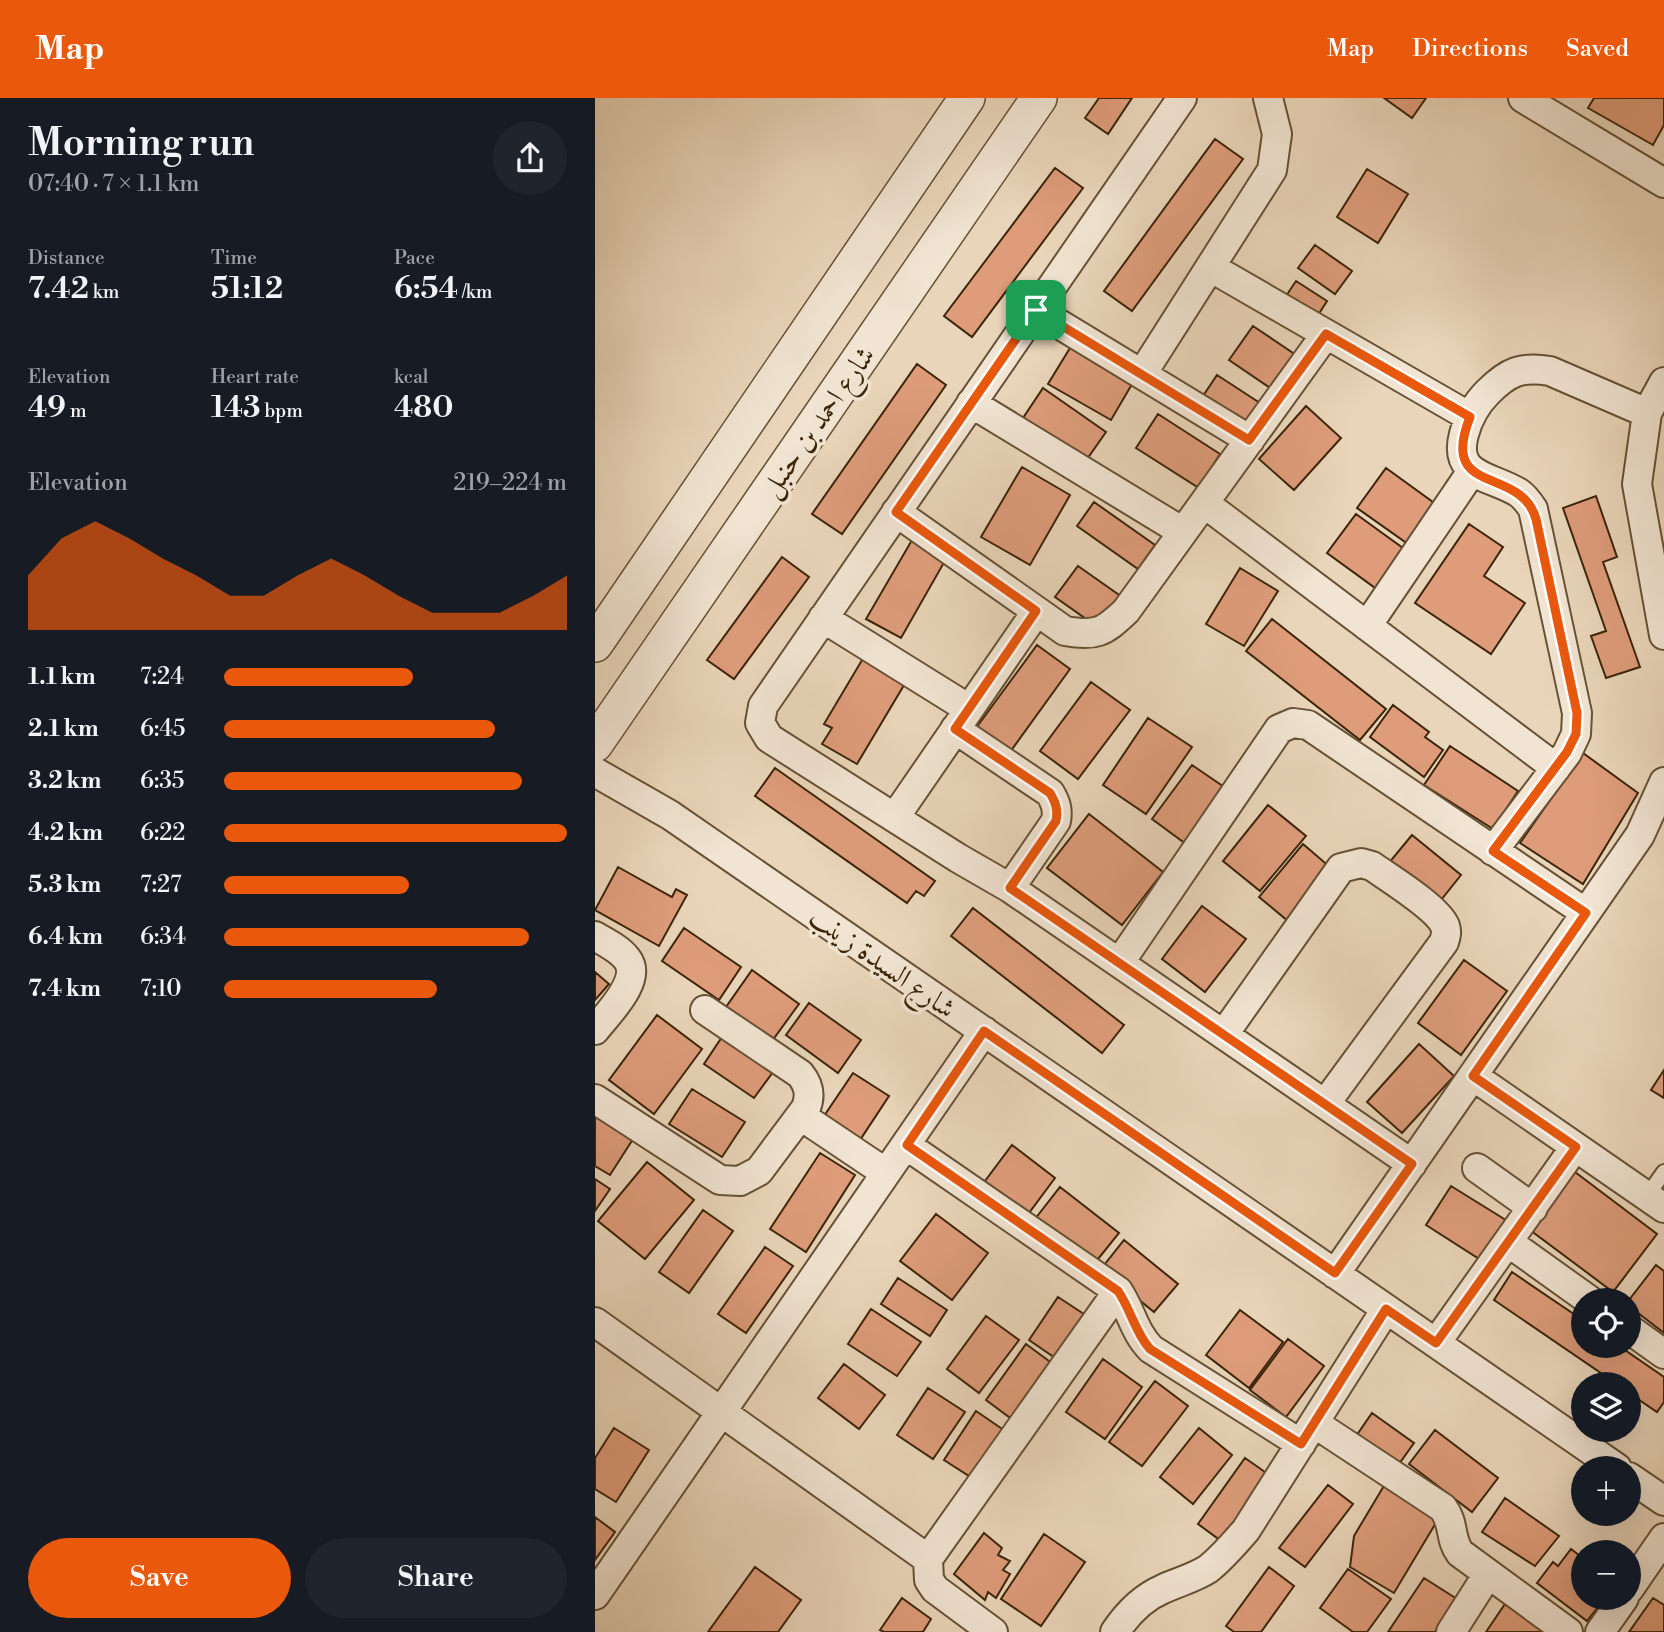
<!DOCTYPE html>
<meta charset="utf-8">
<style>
:root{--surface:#171b24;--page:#20242c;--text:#f1f3f6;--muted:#9ea1a6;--accent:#ea580c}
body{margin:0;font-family:"Libre Bodoni",Amiri,serif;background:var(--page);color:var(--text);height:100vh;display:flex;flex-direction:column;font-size:26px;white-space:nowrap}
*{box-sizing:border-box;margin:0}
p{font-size:23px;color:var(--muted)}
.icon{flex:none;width:38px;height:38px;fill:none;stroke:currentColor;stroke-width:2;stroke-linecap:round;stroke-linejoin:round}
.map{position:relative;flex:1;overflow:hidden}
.sheet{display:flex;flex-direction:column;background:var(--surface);width:595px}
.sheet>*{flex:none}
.controls{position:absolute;left:976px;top:1190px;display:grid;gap:14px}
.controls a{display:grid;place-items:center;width:70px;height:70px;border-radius:50%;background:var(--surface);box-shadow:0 7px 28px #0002;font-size:35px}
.pin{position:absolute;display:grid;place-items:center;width:60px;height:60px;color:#fff;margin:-30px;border-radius:14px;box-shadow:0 4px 10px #0006}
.round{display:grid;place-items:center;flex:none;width:74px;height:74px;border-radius:37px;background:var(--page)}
.overview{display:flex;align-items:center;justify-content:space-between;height:119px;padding:0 28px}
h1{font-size:38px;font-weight:600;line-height:52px}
.figures{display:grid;grid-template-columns:repeat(3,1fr);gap:10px;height:119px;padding:7px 28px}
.figures div{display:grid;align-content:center}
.figures b{font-size:30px;font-weight:600}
.figures small{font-size:19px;font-weight:400}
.figures p{font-size:19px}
.chart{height:196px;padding:14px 28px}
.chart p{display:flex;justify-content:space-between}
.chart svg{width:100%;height:126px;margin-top:7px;fill:var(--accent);opacity:.7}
.primary-button{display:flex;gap:14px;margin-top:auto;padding:14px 28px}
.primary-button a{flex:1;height:80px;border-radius:42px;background:var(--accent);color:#fff;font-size:28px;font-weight:600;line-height:80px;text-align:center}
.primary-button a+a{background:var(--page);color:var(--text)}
ul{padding:0 28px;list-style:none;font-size:23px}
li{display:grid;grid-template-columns:112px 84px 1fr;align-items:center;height:52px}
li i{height:18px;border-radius:9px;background:var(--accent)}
header{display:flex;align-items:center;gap:42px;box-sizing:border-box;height:98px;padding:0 35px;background:var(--accent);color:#fff}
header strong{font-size:33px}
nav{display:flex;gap:38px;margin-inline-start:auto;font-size:24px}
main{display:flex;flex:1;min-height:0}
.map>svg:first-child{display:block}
.building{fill:#de9c7a;stroke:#3c2509;stroke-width:2}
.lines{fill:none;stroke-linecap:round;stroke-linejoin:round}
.service-casing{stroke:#675135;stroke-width:18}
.minor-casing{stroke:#675135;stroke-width:32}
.tertiary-casing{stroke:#675135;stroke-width:38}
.service{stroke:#f1e4d2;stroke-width:14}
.minor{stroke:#f1e4d2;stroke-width:28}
.tertiary{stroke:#f1e4d2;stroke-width:35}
.route-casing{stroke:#fff;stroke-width:14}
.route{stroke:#ea580c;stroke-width:9}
.labels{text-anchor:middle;stroke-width:7;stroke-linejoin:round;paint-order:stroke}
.street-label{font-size:28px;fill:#3c2509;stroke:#f1e4d2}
</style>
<header>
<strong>Map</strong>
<nav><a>Map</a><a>Directions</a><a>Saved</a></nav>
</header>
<main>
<section class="sheet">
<div class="overview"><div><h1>Morning run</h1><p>07:40 · 7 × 1.1 km</p></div><a class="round"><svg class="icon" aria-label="share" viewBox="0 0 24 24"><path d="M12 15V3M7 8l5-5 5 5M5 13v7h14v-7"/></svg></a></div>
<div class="figures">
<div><p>Distance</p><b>7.42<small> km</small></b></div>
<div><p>Time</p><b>51:12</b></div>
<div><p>Pace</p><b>6:54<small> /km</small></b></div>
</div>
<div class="figures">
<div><p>Elevation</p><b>49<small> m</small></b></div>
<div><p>Heart rate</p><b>143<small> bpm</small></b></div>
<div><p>kcal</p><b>480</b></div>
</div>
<div class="chart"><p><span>Elevation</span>219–224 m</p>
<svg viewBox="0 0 160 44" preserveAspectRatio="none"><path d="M0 44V25L10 12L20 6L30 12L40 19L50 25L60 32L70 32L80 25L90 19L100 25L110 32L120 38L130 38L140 38L150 32L160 25V44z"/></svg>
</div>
<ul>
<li><b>1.1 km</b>7:24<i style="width:55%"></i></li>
<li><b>2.1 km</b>6:45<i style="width:79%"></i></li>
<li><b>3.2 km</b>6:35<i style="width:87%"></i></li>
<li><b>4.2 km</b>6:22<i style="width:100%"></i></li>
<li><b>5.3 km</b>7:27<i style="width:54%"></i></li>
<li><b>6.4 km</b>6:34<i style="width:89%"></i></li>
<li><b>7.4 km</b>7:10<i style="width:62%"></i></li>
</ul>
<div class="primary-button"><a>Save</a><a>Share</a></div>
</section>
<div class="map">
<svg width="1069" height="1534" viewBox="0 0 1069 1534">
<rect width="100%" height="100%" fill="#e9d5b9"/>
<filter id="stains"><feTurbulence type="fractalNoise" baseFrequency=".00286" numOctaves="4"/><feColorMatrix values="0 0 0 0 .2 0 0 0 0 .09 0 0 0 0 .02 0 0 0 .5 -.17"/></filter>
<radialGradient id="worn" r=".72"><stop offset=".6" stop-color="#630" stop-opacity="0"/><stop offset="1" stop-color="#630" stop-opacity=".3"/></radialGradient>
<path class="building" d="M504,0H537L513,36L490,20Z
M789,0H831L817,20Z
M999,0H1069V27L1058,47L993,10Z
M620,41L648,61L537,213L509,193Z
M460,70L488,90L377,239L349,218Z
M772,71L813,96L783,145L742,119Z
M720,147L757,173L740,196L703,170Z
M701,183L732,203L718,225L687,204Z
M658,228L701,257L678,292L634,262Z
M478,245L540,281L516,322L453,286Z
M322,266L351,287L247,436L217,416Z
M622,277L668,307L650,334L604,304Z
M448,290L511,334L490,364L428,320Z
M711,308L746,340L699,392L664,361Z
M563,316L625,356L604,390L541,350Z
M427,369L475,397L435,467L386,439Z
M791,370L842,407L813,446L762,410Z
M1001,398L1022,459L1008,464L1045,569L1011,580L996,538L1011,533L968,410Z
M499,404L560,447L543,471L482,428Z
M761,416L812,453L783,492L732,455Z
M874,426L908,449L889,478L930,505L896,556L820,505Z
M317,442L351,461L306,540L271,521Z
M187,459L214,479L139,581L112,562Z
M483,468L527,499L504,530L460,499Z
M645,470L683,493L649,548L611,526Z
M677,521L791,611L765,642L651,553Z
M442,547L475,571L415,654L381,630Z
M270,557L312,582L262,666L227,646L237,630L229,626Z
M496,584L535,612L483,681L445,653Z
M798,607L834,634L830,639L848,652L829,679L775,639Z
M553,620L597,649L551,716L508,687Z
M855,648L923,693L898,731L829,687Z
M988,655L1043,695L988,786L925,745Z
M597,667L632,691L591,746L557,721Z
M180,670L340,783L329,798L321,793L312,805L160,698Z
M673,707L711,738L665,793L628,763Z
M494,716L568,774L527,827L452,770Z
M817,737L866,777L838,812L788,772Z
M708,746L743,776L699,828L664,799Z
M23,769L77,799L81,791L92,797L64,848L0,812Z
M607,808L651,841L610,894L567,861Z
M378,810L529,927L507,955L356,838Z
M89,830L146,869L124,902L67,863Z
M869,862L912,893L866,957L823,925Z
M157,872L204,906L177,943L131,909Z
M0,874L14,886L0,902Z
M214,905L266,942L243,975L191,937Z
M62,917L107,951L59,1016L14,982Z
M127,939L178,974L159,1000L109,966Z
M824,946L859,978L807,1035L772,1004Z
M1069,972V1000L1056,992Z
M258,975L294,998L263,1045L227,1021Z
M97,991L150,1024L127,1059L74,1026Z
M0,1016L38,1041L15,1077L0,1068Z
M417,1047L460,1080L428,1123L384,1091Z
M225,1055L260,1077L211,1154L175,1131Z
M52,1064L99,1102L50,1161L3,1123Z
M980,1074L1062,1136L1018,1194L935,1132Z
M0,1081L15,1091L0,1113Z
M856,1088L914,1124L889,1164L831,1127Z
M465,1089L524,1135L499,1166L440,1121Z
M108,1112L138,1133L94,1195L64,1174Z
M341,1116L393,1155L357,1202L305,1163Z
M529,1142L583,1186L559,1214L506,1171Z
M170,1149L198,1168L151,1235L123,1216Z
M1061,1167L1069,1173V1235L1034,1208V1202Z
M917,1174L989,1223V1248H1024L1069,1279V1304L1062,1314L1034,1295V1286H1022L899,1202Z
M303,1180L352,1212L335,1238L286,1206Z
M463,1199L498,1222L469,1266L434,1242Z
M276,1211L326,1244L302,1278L253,1246Z
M645,1212L688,1244L654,1290L611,1257Z
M391,1218L424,1242L384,1295L352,1271Z
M693,1241L729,1268L691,1319L655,1292Z
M431,1246L458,1266L418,1322L391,1302Z
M508,1261L547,1289L510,1341L471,1314Z
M249,1266L290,1297L264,1331L223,1300Z
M560,1283L593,1308L547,1368L514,1344Z
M333,1290L370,1314L338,1361L302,1337Z
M381,1313L416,1337L385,1385L349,1362Z
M777,1315L819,1345L799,1373L757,1344Z
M19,1330L54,1352L21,1404L0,1391V1360Z
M604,1330L637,1357L598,1406L565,1379Z
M840,1332L903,1380L877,1414L814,1366Z
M650,1360L680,1381L633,1448L603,1426Z
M790,1386L845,1418L799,1495L755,1469L759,1438Z
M733,1387L758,1406L710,1469L684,1450Z
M910,1400L964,1438L940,1468L887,1434Z
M0,1419L20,1434L0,1462Z
M389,1435L407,1450L403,1457L415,1463L408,1472L415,1476L401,1500L393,1494L390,1502L359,1476Z
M449,1436L490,1464L446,1528L406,1501Z
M976,1451L989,1461V1500H1010L992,1523L942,1485L958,1464L963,1468Z
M160,1469L206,1502L183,1534H113Z
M674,1469L699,1488L666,1534H639L631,1528Z
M753,1471L796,1501L772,1534H758L725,1510Z
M829,1480L862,1501L840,1534H793Z
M307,1500L336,1521L328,1534H289L285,1532Z
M1058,1500L1069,1507V1534H1034Z
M910,1506L952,1534H891Z"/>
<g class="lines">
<defs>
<path id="service" d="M1052,1098L1069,1074"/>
<path id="minor" d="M587,0L168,608L165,625L174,640L363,760L415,790L817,1066
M928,0L1069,85
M615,169L875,319
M441,212L655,342
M547,276L677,72L682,36L673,0
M1069,284L1052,315L1042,386L1069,537
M376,305L588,434
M609,405L961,670
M301,414L470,533C501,538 508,535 531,513L731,236
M228,520L374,611
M772,528L877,373
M360,631L455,695C461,705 463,712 461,723L415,790
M0,674L75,717L1022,1370
M300,719L441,514
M898,753L972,655L981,636L982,615L938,411C934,405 930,399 924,395C898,378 857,380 869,336C873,321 882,305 893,294C913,274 926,268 955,273L1052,315
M0,838C10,844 25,851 32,861C48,882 13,915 0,932
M525,864L684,631L698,625L713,627L991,815
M629,936L746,770L766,765L777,768C794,780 843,810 850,828C852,834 851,838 849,844L730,1006
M878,978L1069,1110
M0,1001L125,1082L145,1083L164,1073L211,1010C216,997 214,987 205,976L110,912
M206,1018L291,1075
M311,1047L523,1193C536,1212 539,1234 556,1251L706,1346
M882,1070L938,1110
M913,1144L994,1202
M740,1176L1045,737L1069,684
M0,1224L333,1461
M1034,1231L1069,1256
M841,1245L980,1049
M719,1325L848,1410C860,1426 854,1440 865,1455L973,1534
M1034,1379L1069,1403
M1034,1491L1069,1440
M0,1497L389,933
M398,1534L340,1491L334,1482L333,1461L523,1193
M520,1534C532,1516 547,1500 568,1491C583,1484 599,1480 613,1471C627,1460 639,1446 651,1432L791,1211
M856,1534L893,1476
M1005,1534L1029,1500"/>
<path id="tertiary" d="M0,546L372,0
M0,646L444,0"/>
</defs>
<use href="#service" class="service-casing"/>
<use href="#minor" class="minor-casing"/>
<use href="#tertiary" class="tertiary-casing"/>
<use href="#service" class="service"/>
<use href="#minor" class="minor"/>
<use href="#tertiary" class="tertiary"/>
</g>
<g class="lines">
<defs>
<path id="route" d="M441,212L654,342L731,236L875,319C843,400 925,366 941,421L982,615L981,636L972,654L898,753L991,815L878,978L981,1049L841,1245L791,1211L706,1346L555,1251C540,1234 536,1212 523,1193L312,1047L389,933L740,1175L817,1066L415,790L461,723C463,712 461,705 455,695L360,631L441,513L301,414Z"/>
</defs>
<use href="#route" class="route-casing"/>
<use href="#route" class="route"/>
</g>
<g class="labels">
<g class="street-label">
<text transform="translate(222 323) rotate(-55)" y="10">شارع احمد بن حنبل</text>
<text transform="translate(288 864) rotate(35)" y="10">شارع السيدة زينب</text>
</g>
</g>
<rect width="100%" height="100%" filter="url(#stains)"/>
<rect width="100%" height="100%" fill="url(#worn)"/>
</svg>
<div class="controls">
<a><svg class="icon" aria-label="locate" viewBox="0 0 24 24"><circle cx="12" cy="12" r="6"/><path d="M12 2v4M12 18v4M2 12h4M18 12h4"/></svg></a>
<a><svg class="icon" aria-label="layers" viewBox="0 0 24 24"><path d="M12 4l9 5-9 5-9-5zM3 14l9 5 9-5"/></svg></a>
<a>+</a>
<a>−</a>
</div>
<div class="pin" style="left:441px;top:212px;background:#1e9e55"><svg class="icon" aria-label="arrive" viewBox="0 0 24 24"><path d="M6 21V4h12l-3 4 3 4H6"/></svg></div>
</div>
</main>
